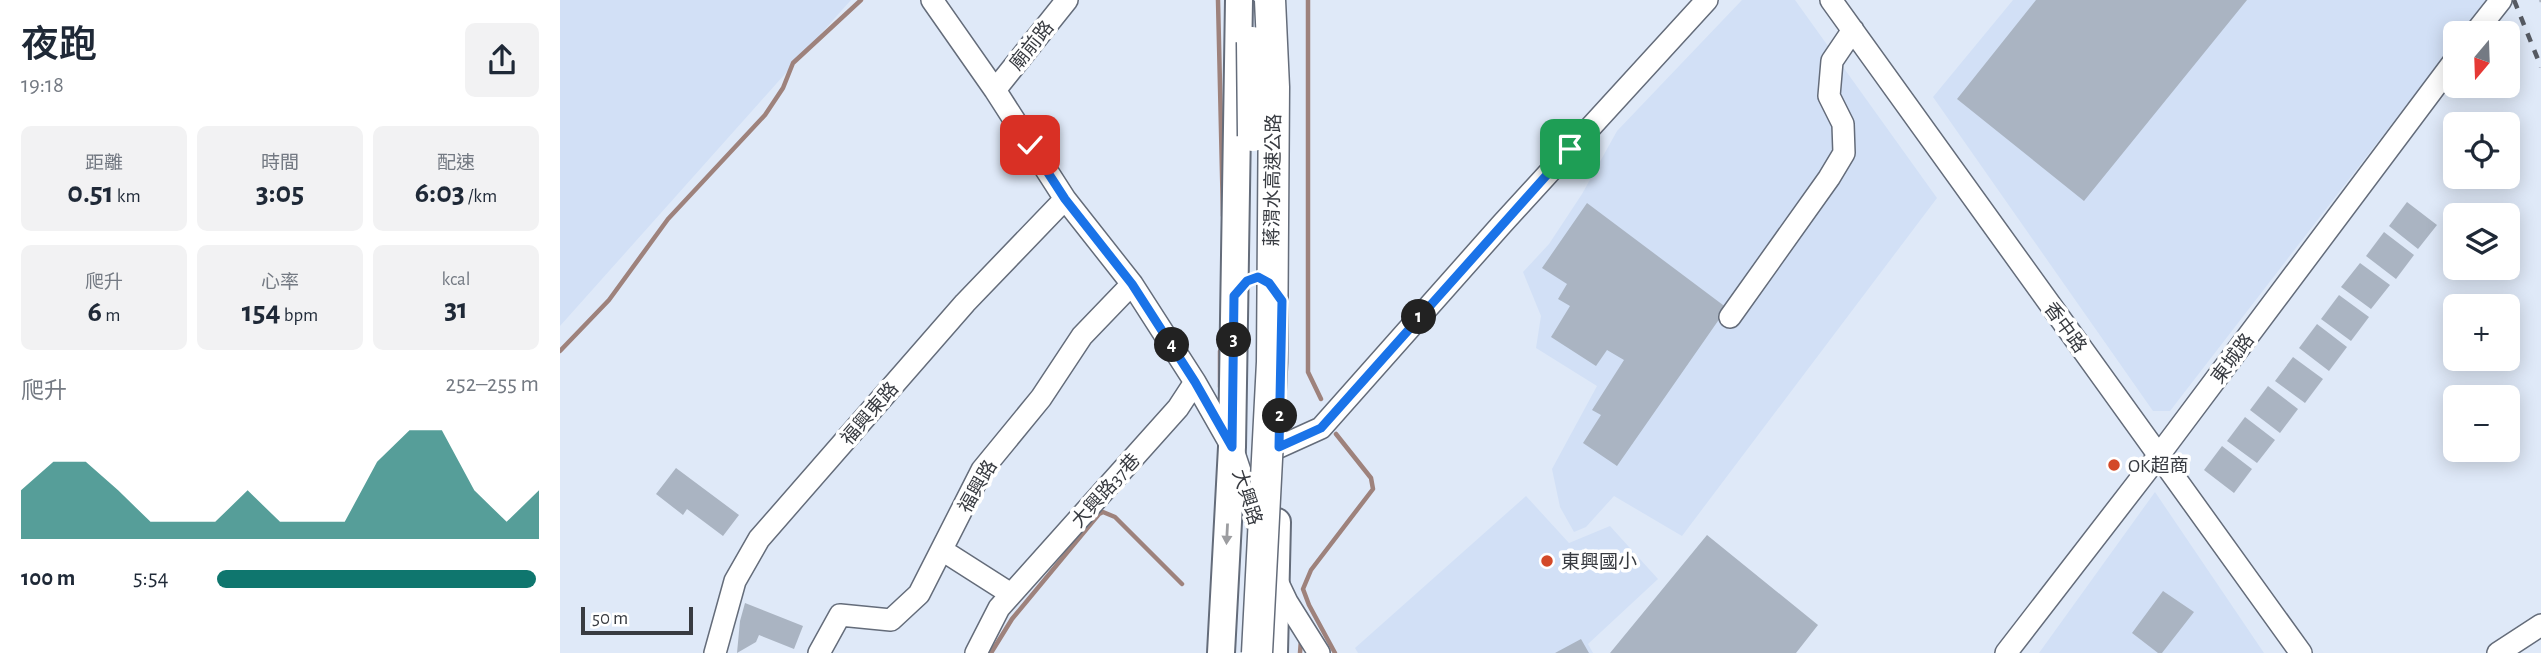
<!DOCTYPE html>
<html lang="zh-TW">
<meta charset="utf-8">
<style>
:root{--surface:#fff;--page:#f2f2f3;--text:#1f2937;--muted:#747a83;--accent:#0f766e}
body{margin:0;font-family:"Alegreya Sans","Noto Sans TC",sans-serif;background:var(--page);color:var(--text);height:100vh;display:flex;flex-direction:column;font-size:26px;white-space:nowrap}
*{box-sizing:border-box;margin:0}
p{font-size:23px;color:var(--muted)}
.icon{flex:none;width:38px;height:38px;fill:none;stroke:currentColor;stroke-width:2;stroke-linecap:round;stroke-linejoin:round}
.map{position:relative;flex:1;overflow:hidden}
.panel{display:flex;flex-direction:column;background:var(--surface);width:560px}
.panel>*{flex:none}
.needle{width:46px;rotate:199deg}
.controls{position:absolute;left:1883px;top:21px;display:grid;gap:14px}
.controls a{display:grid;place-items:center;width:77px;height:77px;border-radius:10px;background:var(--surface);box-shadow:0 4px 18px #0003;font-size:35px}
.scale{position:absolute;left:21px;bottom:18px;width:112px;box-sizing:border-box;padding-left:7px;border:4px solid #383b41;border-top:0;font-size:19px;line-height:24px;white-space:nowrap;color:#383b41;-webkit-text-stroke:5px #fff;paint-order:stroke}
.pin{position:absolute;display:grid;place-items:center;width:60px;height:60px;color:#fff;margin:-30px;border-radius:14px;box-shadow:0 4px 10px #0006}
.km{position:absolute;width:35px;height:35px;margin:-18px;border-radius:50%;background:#222;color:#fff;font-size:19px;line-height:35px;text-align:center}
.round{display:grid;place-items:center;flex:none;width:74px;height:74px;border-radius:10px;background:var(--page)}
.summary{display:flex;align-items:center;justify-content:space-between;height:119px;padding:0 21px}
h1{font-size:38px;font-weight:600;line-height:52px}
.metrics{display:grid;grid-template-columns:repeat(3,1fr);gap:10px;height:119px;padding:7px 21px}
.metrics div{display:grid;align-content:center;border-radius:10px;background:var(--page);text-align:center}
.metrics b{font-size:30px;font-weight:600}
.metrics small{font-size:19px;font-weight:400}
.metrics p{font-size:19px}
.chart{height:196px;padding:14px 21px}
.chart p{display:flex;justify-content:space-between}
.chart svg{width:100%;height:126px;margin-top:7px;fill:var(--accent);opacity:.7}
ul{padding:0 21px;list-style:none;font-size:23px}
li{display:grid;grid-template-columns:112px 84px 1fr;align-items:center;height:52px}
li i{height:18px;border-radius:9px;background:var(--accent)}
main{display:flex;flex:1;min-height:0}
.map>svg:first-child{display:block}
.built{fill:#d2e0f6}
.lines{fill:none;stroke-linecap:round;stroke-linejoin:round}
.stream{stroke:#9e827c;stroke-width:4.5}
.building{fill:#aab4c2}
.minor-casing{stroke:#646c7a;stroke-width:24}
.major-casing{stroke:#646c7a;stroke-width:30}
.path{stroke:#aab2be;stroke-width:2.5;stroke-dasharray:3.5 3.5;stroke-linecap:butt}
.minor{stroke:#fff;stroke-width:21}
.major{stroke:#fff;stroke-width:26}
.rail{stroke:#575b63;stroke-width:4.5;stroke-dasharray:9 9;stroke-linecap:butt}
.highway-bridge-casing{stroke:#646c7a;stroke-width:33;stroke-linecap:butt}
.highway-bridge{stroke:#fff;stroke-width:30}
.oneway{fill:#9c9da0}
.route-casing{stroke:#fff;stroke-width:14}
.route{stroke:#1a73e8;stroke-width:9}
.poi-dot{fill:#d34928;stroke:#fff;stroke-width:2.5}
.labels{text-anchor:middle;stroke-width:7;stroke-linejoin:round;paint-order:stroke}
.street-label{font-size:19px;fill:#383b41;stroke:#fff}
.poi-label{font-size:19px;fill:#383b41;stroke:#fff;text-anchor:start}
</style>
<main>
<section class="panel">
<div class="summary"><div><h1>夜跑</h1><p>19:18</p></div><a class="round"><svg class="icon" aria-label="share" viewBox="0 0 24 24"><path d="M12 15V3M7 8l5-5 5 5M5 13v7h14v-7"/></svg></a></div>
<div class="metrics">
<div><p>距離</p><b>0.51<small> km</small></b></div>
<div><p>時間</p><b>3:05</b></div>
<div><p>配速</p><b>6:03<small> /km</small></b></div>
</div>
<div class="metrics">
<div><p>爬升</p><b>6<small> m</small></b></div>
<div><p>心率</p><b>154<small> bpm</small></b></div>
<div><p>kcal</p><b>31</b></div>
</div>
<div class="chart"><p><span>爬升</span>252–255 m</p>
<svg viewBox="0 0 160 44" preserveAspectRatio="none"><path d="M0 44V27L10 17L20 17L30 27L40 38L50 38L60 38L70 27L80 38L90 38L100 38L110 17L120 6L130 6L140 27L150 38L160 27V44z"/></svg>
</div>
<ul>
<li><b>100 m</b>5:54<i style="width:99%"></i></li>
</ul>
</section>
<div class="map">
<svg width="1981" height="653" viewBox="0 0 1981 653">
<rect width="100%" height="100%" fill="#dfe9f8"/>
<path class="built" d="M0,0H291L0,326Z
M1182,0H1235L1377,198L1122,536L1054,496L1026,527L1014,532L1000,507L992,469L1037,386L976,348L981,316L963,272L989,244L1022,194L1057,131Z
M1453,0H1928L1902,33H1895V42L1610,411H1593L1373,97Z
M1595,492L1704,653H1479Z
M966,496L1009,543L1050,526L1098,579L1028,644L1033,653H798L795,648Z"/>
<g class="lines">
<path class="stream" d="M658,0L663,216
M748,0V372L761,399
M0,351L49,300L108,219L205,115L223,88L233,63L301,0
M660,387V351
M431,653L452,619L539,514L543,512L555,517L622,584
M740,653L741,640
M775,653L749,605L743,589L751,570L813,489L811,478L776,434"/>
</g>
<path class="building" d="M1476,0H1687L1524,201L1397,99Z
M1847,202L1877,225L1858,249L1829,226Z
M1027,203L1167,308L1057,466L1023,443L1041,415L1032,410L1064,360L1047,350L1036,366L991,337L1010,306L998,299L1007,284L982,268Z
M1824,232L1854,255L1836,279L1806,256Z
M1800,263L1830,285L1811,309L1781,287Z
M1779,295L1809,317L1791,341L1761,319Z
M1757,324L1787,347L1769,371L1739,348Z
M1733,357L1763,379L1745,403L1715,381Z
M1708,386L1738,409L1720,433L1690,410Z
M1685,417L1715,440L1697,463L1667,441Z
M1662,446L1692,469L1674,493L1644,470Z
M116,468L179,515L163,536L127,509L123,515L96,494Z
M1147,535L1258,625L1236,653H1050Z
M1603,591L1634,612L1602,653H1598L1572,633Z
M185,603L243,626L234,649L199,635L196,642L177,653L180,621Z
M1021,639L1029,653H995Z"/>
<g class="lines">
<defs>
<path id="minor" d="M372,0L435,90L505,199L572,284L635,382L672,447L699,528
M1271,0L1741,653
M1915,33L1941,0
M435,90L507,0
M1170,317L1269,178L1284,153L1283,124L1269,96L1272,61L1293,30
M719,447L761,428L942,224L1147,0
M382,550L451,594
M716,579L727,602L759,653
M155,653L175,581L199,539L405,303L505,199
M259,653L280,615L331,620L359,594L422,470L481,398L522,336L572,284
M416,653L439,608L618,408L635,382
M1446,653L1599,455L1895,60
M1938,653L1981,625"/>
<path id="major" d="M661,653L672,447L679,0
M714,653L717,522"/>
</defs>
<use href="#minor" class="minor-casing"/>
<use href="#major" class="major-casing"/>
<path class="path" d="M1980,0L1981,2"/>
<use href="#minor" class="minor"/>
<use href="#major" class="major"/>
<path class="rail" d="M1954,0L1981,67"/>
<defs>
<path id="highway-bridge" d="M692,42L693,136
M697,653L712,362L714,87L710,0"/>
</defs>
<use href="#highway-bridge" class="highway-bridge-casing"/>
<use href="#highway-bridge" class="highway-bridge"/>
</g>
<defs><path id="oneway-solid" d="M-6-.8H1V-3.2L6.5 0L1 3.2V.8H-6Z" transform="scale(1.75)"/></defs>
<use class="oneway" href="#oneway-solid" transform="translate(667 534) rotate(93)"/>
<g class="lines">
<defs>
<path id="route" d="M470,145L505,199L572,284L635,382L672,447L674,296L687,281L698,277L709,283L722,301L719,447L761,428L1010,149"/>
</defs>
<use href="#route" class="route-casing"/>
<use href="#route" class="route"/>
</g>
<g class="poi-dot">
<circle cx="1554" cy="465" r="7"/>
<circle cx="987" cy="561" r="7"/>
</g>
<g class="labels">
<g class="street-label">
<text transform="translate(471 45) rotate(-51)" y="7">廟前路</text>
<text transform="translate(712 180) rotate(-89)" y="7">蔣渭水高速公路</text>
<text transform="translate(1506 327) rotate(54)" y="7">香中路</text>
<text transform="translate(1672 358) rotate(-53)" y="7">東城路</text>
<text transform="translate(309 413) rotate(-49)" y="7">福興東路</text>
<text transform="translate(417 486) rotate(-60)" y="7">福興路</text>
<text transform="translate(545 490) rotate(-48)" y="7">大興路37巷</text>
<text transform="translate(688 497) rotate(72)" y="7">大興路</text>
</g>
<g class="poi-label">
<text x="1568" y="472">OK超商</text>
<text x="1001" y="568">東興國小</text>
</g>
</g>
</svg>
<div class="controls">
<a><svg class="needle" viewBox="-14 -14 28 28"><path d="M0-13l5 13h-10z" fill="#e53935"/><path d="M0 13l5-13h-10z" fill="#747a83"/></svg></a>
<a><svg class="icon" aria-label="locate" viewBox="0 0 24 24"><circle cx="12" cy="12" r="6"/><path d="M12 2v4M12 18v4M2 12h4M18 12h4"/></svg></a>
<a><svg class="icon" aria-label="layers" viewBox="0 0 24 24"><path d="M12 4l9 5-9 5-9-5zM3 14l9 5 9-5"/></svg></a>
<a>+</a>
<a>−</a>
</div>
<div class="scale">50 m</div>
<div class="pin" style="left:1010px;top:149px;background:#1e9e55"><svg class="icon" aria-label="arrive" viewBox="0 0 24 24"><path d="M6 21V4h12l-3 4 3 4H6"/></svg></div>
<div class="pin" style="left:470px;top:145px;background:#d93025"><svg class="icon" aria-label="check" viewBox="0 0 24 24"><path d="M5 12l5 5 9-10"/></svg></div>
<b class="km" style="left:859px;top:317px">1</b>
<b class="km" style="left:720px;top:416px">2</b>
<b class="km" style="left:674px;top:340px">3</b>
<b class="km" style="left:612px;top:345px">4</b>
</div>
</main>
